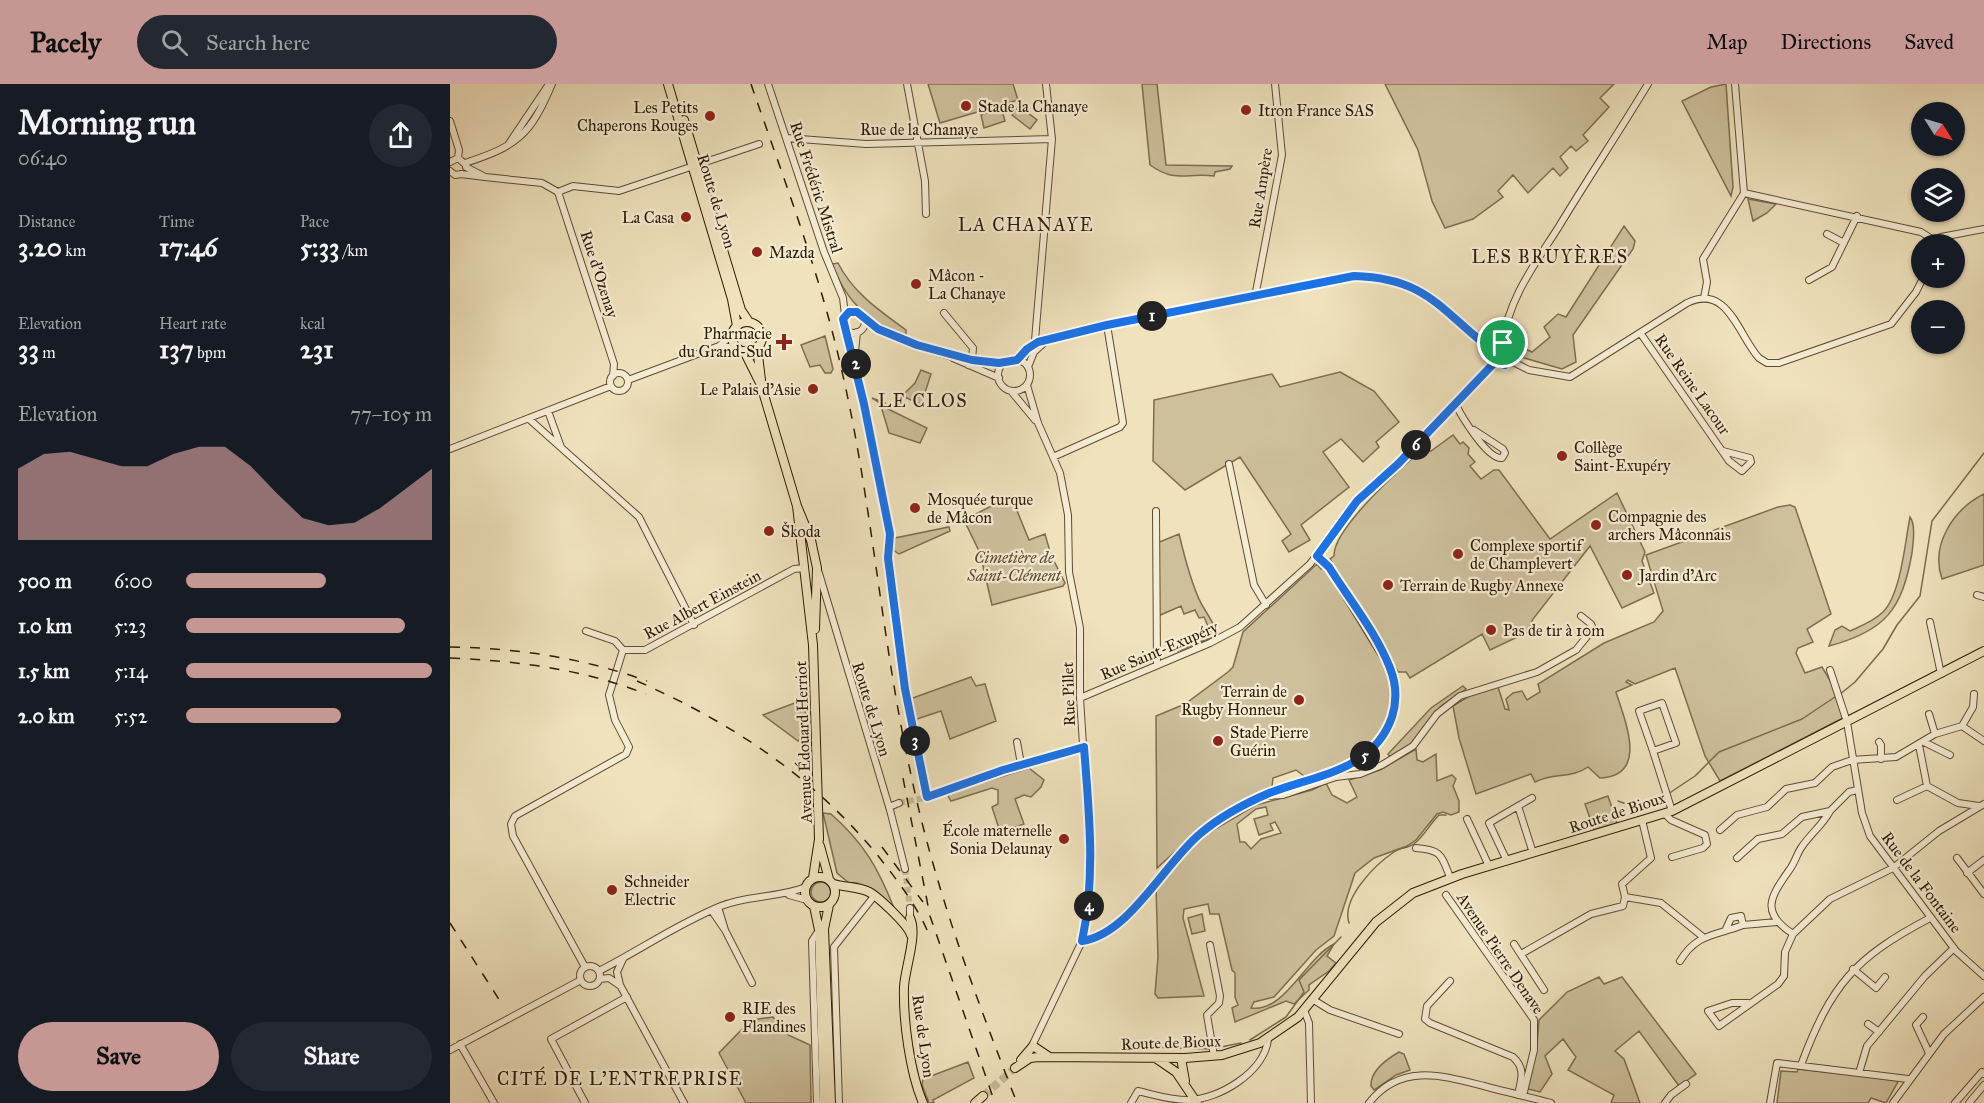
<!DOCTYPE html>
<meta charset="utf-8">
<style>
:root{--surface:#171b24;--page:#242831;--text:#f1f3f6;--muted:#9ea1a6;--accent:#c59692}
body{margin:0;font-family:"IM FELL Great Primer",serif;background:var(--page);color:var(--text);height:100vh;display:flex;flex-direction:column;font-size:22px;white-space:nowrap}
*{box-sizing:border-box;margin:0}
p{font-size:20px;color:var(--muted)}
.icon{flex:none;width:33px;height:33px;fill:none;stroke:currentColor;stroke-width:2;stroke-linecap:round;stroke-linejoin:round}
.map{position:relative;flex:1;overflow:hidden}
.drawer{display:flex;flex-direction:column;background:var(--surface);width:450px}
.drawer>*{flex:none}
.needle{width:39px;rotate:127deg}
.fabs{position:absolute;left:1461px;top:18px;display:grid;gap:12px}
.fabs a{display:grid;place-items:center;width:54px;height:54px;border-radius:50%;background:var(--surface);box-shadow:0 2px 4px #0004;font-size:30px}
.pin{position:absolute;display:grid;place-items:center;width:51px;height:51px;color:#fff;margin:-26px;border:3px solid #fff;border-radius:50%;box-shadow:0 2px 6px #0007}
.km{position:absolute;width:30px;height:30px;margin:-15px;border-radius:50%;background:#222;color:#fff;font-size:16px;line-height:30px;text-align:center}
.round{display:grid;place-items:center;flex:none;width:63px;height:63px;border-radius:32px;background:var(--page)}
.head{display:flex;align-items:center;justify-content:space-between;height:102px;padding:0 18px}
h1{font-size:33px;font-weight:700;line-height:45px}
.metrics{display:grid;grid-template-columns:repeat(3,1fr);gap:9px;height:102px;padding:6px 18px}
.metrics div{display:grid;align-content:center}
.metrics b{font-size:26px;font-weight:700}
.metrics small{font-size:16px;font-weight:400}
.metrics p{font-size:16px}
.chart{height:168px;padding:12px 18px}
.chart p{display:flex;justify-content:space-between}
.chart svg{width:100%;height:108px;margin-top:6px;fill:var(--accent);opacity:.7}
.primary-button{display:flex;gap:12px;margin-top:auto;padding:12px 18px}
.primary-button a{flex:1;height:69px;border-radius:36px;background:var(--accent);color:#111;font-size:24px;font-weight:700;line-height:69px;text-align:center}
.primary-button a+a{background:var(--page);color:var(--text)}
ul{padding:0 18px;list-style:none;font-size:20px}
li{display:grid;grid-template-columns:96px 72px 1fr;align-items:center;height:45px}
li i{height:15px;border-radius:8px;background:var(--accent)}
header{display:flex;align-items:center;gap:36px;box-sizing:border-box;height:84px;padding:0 30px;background:var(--accent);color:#111}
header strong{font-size:28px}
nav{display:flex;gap:33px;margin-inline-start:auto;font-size:21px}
.search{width:420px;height:54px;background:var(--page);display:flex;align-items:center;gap:15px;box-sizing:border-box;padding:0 21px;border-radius:33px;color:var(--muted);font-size:22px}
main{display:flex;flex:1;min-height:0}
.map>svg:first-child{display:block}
.green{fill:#cec09d;stroke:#7e6d50;stroke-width:1.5;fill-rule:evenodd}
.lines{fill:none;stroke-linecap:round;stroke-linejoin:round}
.stream{stroke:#7a694c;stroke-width:1.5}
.minor-tunnel{stroke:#c8ba98;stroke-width:6;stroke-dasharray:6 3;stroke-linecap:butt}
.major-tunnel{stroke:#c8ba98;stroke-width:8;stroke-dasharray:8 4;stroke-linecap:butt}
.minor-casing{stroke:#5e4c31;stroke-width:8}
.major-casing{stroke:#2d1a02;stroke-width:10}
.minor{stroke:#f5ecd4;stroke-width:6}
.major{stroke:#efe2bd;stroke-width:8}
.rail{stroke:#2d1a02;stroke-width:1.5;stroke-dasharray:10 10;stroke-linecap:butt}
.route-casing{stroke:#fff;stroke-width:12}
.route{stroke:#1a73e8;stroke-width:8}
.poi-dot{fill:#8f2418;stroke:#f5ecd4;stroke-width:2}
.labels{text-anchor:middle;stroke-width:4.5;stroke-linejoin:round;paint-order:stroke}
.poi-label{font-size:16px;fill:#2d1a02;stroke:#f5ecd4;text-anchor:start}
.street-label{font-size:16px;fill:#2d1a02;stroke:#f5ecd4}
.park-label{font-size:16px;font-style:italic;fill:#5d4c30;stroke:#f5ecd4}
.neighbourhood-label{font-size:18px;letter-spacing:1.5px;fill:#2d1a02;stroke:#f5ecd4}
</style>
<header>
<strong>Pacely</strong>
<div class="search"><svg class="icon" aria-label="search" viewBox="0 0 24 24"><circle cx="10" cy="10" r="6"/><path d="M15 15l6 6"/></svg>Search here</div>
<nav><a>Map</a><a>Directions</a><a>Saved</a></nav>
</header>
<main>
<section class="drawer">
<div class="head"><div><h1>Morning run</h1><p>06:40</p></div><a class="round"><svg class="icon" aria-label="share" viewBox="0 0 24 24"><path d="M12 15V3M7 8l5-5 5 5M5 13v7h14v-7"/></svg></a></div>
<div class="metrics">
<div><p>Distance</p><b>3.20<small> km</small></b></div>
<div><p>Time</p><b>17:46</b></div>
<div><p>Pace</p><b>5:33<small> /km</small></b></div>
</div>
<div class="metrics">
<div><p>Elevation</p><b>33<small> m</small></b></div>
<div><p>Heart rate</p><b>137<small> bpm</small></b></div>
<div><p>kcal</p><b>231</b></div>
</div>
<div class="chart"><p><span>Elevation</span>77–105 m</p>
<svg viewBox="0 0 160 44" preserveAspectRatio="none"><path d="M0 44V15L10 9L20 8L30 11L40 14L50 14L60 9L70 6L80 6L90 14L100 25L110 35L120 38L130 37L140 31L150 23L160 15V44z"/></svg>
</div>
<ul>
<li><b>500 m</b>6:00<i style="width:57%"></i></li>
<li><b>1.0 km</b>5:23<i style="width:89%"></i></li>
<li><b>1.5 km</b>5:14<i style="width:100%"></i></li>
<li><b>2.0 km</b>5:52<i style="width:63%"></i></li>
</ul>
<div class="primary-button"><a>Save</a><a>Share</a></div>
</section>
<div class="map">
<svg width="1534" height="1019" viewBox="0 0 1534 1019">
<rect width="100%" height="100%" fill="#efe2bd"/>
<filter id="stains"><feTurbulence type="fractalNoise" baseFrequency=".00333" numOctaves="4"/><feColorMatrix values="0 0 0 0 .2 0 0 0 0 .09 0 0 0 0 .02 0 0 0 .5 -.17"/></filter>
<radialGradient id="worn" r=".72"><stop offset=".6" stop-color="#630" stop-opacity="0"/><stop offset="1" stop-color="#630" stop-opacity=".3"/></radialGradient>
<path class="green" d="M478,0H563L568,16L490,39Z
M692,0H707L716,81L782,82L780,85L765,88L764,92C736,88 727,100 700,81Z
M935,0H1164L1150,14L1159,23L1133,51L1138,57L1126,67L1121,62L1110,73L1118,84L1110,92L1103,84L1078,109L1063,91L1048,107L1053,113L1023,135L995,144L982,117L968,66Z
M1276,0L1283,103L1281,112L1232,17L1261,3Z
M569,22L587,36L580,45L562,31Z
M551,23L555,37L534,44L531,31Z
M1298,115L1326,120L1317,129L1303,137Z
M1174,142L1185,157L1183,165L1123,251L1126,278L1112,285L1071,273L1069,262L1082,268L1100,253L1094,243L1108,230L1116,233Z
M388,179C403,209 430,227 456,246V252C449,252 442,247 435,243C408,228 393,209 382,180Z
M375,252L383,285L381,289H375L370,281L360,283L351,261Z
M471,286L481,290L471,321L455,313V309L465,299Z
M890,288L924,307L949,338L926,358L929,363L913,378L891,355L873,368L899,403L851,441L860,456L839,468L832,457L841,450L790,373L735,406L703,377L704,316L822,290L830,303Z
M422,314L435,319L434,323L477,344L470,359L439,349L430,319Z
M1003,351L1010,360L1013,358L1019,364L1018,370L1025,378L1020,382L1031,395L1044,386H1049L1100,455L1167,409L1195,468L1192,477L1204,509L1172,524L1140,462L1083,535L1078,548L1040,566L1032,550L960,594L956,588H948L880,475L884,472C883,444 950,386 972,365L981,367Z
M1534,410V481L1492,495C1480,460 1504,425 1534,410Z
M561,412L579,456L595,450L601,471L615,499L613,502L542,521L530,469L514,436Z
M1340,421L1345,423L1381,530L1357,545L1363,558L1348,564L1346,569L1355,589L1372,583L1382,600L1393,634L1270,697L1255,672L1225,584L1185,600L1178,596L1176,598L1182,601L1166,608C1174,635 1200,692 1150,694L1138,683C1121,695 1104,688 1085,698L1081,690L1026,710L1009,654L1003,622L1021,611L1048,603L1055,625L1059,626L1056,615L1063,609L1072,607L1077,616L1090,608L1088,600L1154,559L1204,538L1213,527L1196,471L1328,423Z
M1460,433C1466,441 1463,459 1462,469C1452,525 1436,547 1379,562L1385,546L1392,542L1400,547C1411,542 1424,537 1433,528C1451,510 1455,458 1460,433Z
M499,443L500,447L449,470L443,466L445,454Z
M729,450C734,471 744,510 755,526C760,534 764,540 768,551L728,567L726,563L761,549L754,533L749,534L745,526L734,530L731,522L708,532L707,459Z
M867,480L871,485L874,483L936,584C948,617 937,656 906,673C890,683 871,687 854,692L846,686L823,694L822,703L760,736L707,784L706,632L735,620L778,588L783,583L793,548Z
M521,593L526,602L535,600L546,637L500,655L491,627L464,636L460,615Z
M1013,602L1016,605L991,622L961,661L940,673L938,670L981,624Z
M355,615L356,649L348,657L313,631Z
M966,665L967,676L973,678L986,670L987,697L1002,691L1006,695L1003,702L1009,717V728L1001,731L993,728L987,730L966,756L957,762L924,774L905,789L884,852L866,866L824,913L804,918L801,924C835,929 856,873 884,860L877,872L886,879L879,887L859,901V906L844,920L836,917L785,938L782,924L788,921L785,913V889L782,886L769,830H760L758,820L734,825L733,834L754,912L708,914L705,910L708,873L706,803L745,759L760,748L806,721L862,706L876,699L882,711L897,719L907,713L899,696L930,686ZM816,723L818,731L804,735L809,751L823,746L820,740L825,738L831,749L811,755L801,765L795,758H790L787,740L806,725Z
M579,684L594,696L591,703L581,713L574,711L565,715L574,740L550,748L542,723L548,720V706L542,704L501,717L497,710Z
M1158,712L1167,739L1144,746L1135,720Z
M373,729L381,730C414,759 428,784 444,824C431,813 417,797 399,799L387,789Z
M361 808a10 10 0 1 1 20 0a10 10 0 1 1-20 0Z
M752,830L755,847L742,850L738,834Z
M1149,893L1154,900L1172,893L1246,990L1229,1002L1189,947L1165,967L1174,975L1190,1019H1161L1164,1011L1118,986L1126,973L1113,955L1095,972L1102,990L1090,1008L1078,1005L1087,962L1089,936L1117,908Z
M323,933L338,951L360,961L361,1019H296L269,969L301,936Z
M949,968L954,970L960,986L946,991L924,1006L921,1002C920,987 937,975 949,968Z
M518,978L524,994L483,1016L484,1019H479L472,1001L473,995Z
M1348,985L1449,996L1436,1019L1421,1014L1418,1019H1327L1331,987L1347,988Z"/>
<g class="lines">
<path class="stream" d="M1389,611L1405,598L1433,565L1447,541L1470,512L1482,437L1534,369
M1218,710L1245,692L1269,668L1352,635L1385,613
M1168,717L1182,722L1213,712
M899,839C891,814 926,780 944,768C950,763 958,765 965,759C974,752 980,740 989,731H996
M800,956L836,933L854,908L849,896L891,853
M700,963L761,965
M766,964L791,959"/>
<path class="minor-tunnel" d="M449,719L474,714
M455,785L460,824"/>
<path class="major-tunnel" d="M533,1012L565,984"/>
<defs>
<path id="minor" d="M318,0L374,168L393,214L395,231
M457,0L475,97L476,130
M0,37L9,66L8,74
M337,54L416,60L602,55
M58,61L99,0
M0,78L8,74L16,81
M15,79C67,62 80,52 102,0
M0,87L5,91L12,90
M11,90L35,93L16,83
M35,93L92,99L108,108L123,102L169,107L309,60
M108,108L164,280L163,292
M1294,109L1471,148L1485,157
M1377,150L1394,159
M1482,160L1491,153L1534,145
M1359,196L1382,183L1407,132
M805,213L832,71L825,0
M1254,214L1257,198L1253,175L1294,109L1285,0
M393 238a11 11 0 1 1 22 0a11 11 0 1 1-22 0Z
M494,229L523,264L522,276L518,281
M414,235C445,257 516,283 555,278
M398,247L440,450L438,474L455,605L477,713
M1191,250L1279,377L1292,387L1301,378L1300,374L1273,367
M1041 270a11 11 0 1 1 22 0a11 11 0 1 1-22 0Z
M1053,259C1058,215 1085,180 1108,144C1137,96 1169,48 1198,0
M269,262L287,264
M405,268L407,248
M584,268L602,55L596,0
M503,274L549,294
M548 291a16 16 0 1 1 32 0a16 16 0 1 1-32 0Z
M567,276L577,265L588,258L657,241L905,192C981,194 987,225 1042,266
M1061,277L1079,286L1120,293L1237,219C1278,199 1288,251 1309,274L1317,279H1329L1441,240L1466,208L1473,194
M578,283L584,268L596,257
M160 298a9 9 0 1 1 18 0a9 9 0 1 1-18 0Z
M178,296L269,262L282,251
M577,301L588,339L610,389L618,431L619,488L630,544V614L641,785L640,814L632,857L582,962
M561,307L585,336
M1006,321C1012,333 1038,376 1052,374L1055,369L1053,365L1024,346
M98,327L111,363
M79,335L189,433L244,541
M0,365L161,302
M603,373L670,343L673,339L657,241
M779,380L804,501L816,521
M706,427L707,581
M368,486L440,726L455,785
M1527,511L1534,513
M1480,538L1491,590
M136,547L165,557L173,566
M1380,586L1397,638L1412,729L1420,752L1506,867L1534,892
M630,614L760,559L790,543L860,480L907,417L948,379L1045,278
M1479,630L1485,650
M1512,642L1534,657
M567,658L571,680
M1429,658L1431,661V675
M1474,658L1500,671
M1469,661L1477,702
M1203,667L1189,627L1212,619L1226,659L1203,667L1222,727
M816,712L833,711L886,693L910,690L932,681L963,662L987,630L1010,612L1087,588L1126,566L1143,545L1141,540L1131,532
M475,714L553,686L634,663
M1447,716L1477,702L1508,719L1529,722
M1068,722L1082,714
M439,723L449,719
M1380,727C1372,742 1360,750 1351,764C1347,770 1345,778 1340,785C1321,812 1309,828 1343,850L1380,815L1443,784L1489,747L1534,720
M1214,729L1221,736L1255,751L1257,760L1253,764L1222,773
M1017,735L1039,782
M1192,736L1201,774L1172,800L1175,813L1211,819L1253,853
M1270,746L1287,731L1317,723L1336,705L1365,699L1382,683L1402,676L1446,673L1485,650L1512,642L1523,623L1524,610
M966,764C992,766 991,771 1000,793
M1287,774L1308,755L1332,750L1352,733L1380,727L1399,708L1407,706
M1507,774L1534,810
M1057,777L1039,739L1068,722L1083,769
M1517,789L1534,776
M339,811L357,816
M996,811L1084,936V966L1073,1012
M460,824V834
M262,827L275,846L268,823
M1293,841L1327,838
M275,846L302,899
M632,857C680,850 714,778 751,749C778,727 811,711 844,700C871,691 901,687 922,666C944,644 949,615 941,586L879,483L867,472
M1064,860L1094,906
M760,861L770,912L769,919L757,931L764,972
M1071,870L1141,830L1173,822L1175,813
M173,875L167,888L170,901L234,1019
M1230,877C1247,849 1265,852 1293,841L1291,832L1281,834L1275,847
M130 892a10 10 0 1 1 20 0a10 10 0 1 1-20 0Z
M135,883L63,752L61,740L65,732L176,670L179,663L165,636L159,611L173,566H195L344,485L355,484
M1403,885L1426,904L1435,893
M149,887C190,866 229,839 271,822C299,811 328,814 356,803
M150,895L159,894L169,901
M1000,897L977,922L975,935L980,939L1063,973C1076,985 1071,995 1068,1011
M862,915L880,926L949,950
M1298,919H1282L1258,927L1269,942L1328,900L1334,892L1335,868L1343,850
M854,926L859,939L861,1019
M1473,933L1466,941L1479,969
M1418,940L1429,948
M10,960L44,1019
M0,966L131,896
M1351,981C1381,901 1404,874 1480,834
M1409,989L1417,962L1475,892L1504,864
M135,1019L101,955L177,913
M367,1019L362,857L369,846
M389,1019L384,863L425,811
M681,1019L688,1007C705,1011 720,1016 738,1016C768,1016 815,988 818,955
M919,1019C950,979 991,991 1034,1002C1056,1008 1079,1013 1101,1019
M1215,1019L1221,1011L1236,1000
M1320,1019L1327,979L1458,995
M1443,1019L1494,950L1534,913
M1505,1019L1532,988L1534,990
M1519,1019L1534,1001"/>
<path id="major" d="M218,0L282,215L287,242
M234,36L291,226L299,238
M282 253a15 15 0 1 1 30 0a15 15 0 1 1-30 0Z
M307,263L311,296
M294,267L311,301L347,422L361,456L367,484L365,545
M347,422L363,561L369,755L363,794
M370,762L379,795
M355 808a15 15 0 1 1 30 0a15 15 0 1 1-30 0Z
M384,800C394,803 407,803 417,807C427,811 458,841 461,851
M379,821L374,845L381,1019
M364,822L369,846L374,1019
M460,834C468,850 455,884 454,903C453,936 460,989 473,1019
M731,974L735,997
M707,975L726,988L747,1019
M571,976L583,962L598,972
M565,984L580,974L589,973L735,974L772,971L810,959L848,933L926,838L963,809L1012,790L1222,727L1534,567
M525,1019L533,1012"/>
</defs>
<use href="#minor" class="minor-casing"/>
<use href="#major" class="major-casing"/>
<use href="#minor" class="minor"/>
<use href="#major" class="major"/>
<path class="rail" d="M301,0C333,93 369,187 391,283C422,416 431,553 460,686C484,803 524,908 567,1019
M0,563C68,564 133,574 197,597
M0,574C69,577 132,585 196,610
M187,597C282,639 363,692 429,773C447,796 465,819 477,846
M453,694L480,832L545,1019
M432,763L473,818
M0,839L50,917"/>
</g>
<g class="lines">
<defs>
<path id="route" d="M904,192C977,194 990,226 1042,266L1053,259L1059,261L1064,270L1055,281L1045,278L948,380L907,417L867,472L879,483C899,515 926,548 940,584C946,599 947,617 942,633C923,688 864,691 817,710C794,720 770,733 751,749C715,778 680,850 632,857C646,792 639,729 634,663L553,686L477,713L455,605L438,474L440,450L414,320L393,235L399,228H407L428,245L467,261L522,276L549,279L567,276L577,265L588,258L657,241Z"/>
</defs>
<use href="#route" class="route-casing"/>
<use href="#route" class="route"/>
</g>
<g class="poi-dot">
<circle cx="516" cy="22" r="6"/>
<circle cx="796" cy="26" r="6"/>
<circle cx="260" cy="32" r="6"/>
<circle cx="236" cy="133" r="6"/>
<circle cx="307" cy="168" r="6"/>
<circle cx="466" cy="200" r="6"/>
<path d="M331 249h6v6h6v6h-6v6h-6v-6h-6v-6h6z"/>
<circle cx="363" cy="305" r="6"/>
<circle cx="1112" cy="372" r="6"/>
<circle cx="465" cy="424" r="6"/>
<circle cx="1146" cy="441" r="6"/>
<circle cx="319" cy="447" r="6"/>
<circle cx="1008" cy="470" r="6"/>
<circle cx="1177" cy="491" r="6"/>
<circle cx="938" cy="501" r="6"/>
<circle cx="1041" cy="546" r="6"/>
<circle cx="849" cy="616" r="6"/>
<circle cx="768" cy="657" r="6"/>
<circle cx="614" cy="755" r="6"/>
<circle cx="162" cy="806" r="6"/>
<circle cx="280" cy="933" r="6"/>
</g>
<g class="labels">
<g class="poi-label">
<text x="528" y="28">Stade la Chanaye</text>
<text x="248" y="29" text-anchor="end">Les Petits<tspan x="248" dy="18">Chaperons Rouges</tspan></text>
<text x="808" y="32">Itron France SAS</text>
<text x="224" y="139" text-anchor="end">La Casa</text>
<text x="319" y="174">Mazda</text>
<text x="478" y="197">Mâcon -<tspan x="478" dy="18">La Chanaye</tspan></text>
<text x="322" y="255" text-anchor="end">Pharmacie<tspan x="322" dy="18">du Grand-Sud</tspan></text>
<text x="351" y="311" text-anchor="end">Le Palais d'Asie</text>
<text x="1124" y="369">Collège<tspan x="1124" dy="18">Saint-Exupéry</tspan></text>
<text x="477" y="421">Mosquée turque<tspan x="477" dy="18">de Mâcon</tspan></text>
<text x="1158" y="438">Compagnie des<tspan x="1158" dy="18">archers Mâconnais</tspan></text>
<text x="331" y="453">Škoda</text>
<text x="1020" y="467">Complexe sportif<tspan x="1020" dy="18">de Champlevert</tspan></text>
<text x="1189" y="497">Jardin d'Arc</text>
<text x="950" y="507">Terrain de Rugby Annexe</text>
<text x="1053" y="552">Pas de tir à 10m</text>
<text x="837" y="613" text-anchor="end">Terrain de<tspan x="837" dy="18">Rugby Honneur</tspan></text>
<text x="780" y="654">Stade Pierre<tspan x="780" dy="18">Guérin</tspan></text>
<text x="602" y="752" text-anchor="end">École maternelle<tspan x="602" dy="18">Sonia Delaunay</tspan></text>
<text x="174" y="803">Schneider<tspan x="174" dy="18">Electric</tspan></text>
<text x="292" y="930">RIE des<tspan x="292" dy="18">Flandines</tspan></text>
</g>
<g class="street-label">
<text x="469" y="51">Rue de la Chanaye</text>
<text transform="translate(367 103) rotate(72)" y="6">Rue Frédéric Mistral</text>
<text transform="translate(810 104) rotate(-81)" y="6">Rue Ampère</text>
<text transform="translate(267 117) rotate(73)" y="6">Route de Lyon</text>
<text transform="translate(150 190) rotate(72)" y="6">Rue d'Ozenay</text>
<text transform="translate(1243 300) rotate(55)" y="6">Rue Reine Lacour</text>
<text transform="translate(252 520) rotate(-28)" y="6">Rue Albert Einstein</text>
<text transform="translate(709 566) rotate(-23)" y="6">Rue Saint-Exupéry</text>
<text transform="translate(618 610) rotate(-92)" y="6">Rue Pillet</text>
<text transform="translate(422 625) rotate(73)" y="6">Route de Lyon</text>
<text transform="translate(353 658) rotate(-92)" y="6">Avenue Édouard Herriot</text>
<text transform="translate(1167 728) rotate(-18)" y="6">Route de Bioux</text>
<text transform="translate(1472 798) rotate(53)" y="6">Rue de la Fontaine</text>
<text transform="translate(1051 869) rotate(56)" y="6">Avenue Pierre Denave</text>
<text transform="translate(474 952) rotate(82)" y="6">Rue de Lyon</text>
<text transform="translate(721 958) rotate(-2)" y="6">Route de Bioux</text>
</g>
<g class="park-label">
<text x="564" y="479">Cimetière de<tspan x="564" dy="18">Saint-Clément</tspan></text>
</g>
<g class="neighbourhood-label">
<text x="576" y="147">LA CHANAYE</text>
<text x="1100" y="179">LES BRUYÈRES</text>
<text x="473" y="323">LE CLOS</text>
<text x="170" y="1001">CITÉ DE L'ENTREPRISE</text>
</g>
</g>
<rect width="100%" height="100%" filter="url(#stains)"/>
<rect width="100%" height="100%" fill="url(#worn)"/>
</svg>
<div class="fabs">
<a><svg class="needle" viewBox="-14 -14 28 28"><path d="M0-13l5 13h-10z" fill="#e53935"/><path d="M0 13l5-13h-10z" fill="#9ea1a6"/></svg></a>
<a><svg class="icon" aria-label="layers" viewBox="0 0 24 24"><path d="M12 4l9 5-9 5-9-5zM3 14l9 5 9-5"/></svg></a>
<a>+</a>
<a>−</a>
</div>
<div class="pin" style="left:1053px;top:259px;background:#1e9e55"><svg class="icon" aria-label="arrive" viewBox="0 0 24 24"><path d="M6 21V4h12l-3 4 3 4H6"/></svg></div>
<b class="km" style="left:702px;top:232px">1</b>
<b class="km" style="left:406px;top:280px">2</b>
<b class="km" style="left:465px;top:657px">3</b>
<b class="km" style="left:639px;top:822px">4</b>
<b class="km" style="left:915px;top:672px">5</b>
<b class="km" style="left:966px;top:361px">6</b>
</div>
</main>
